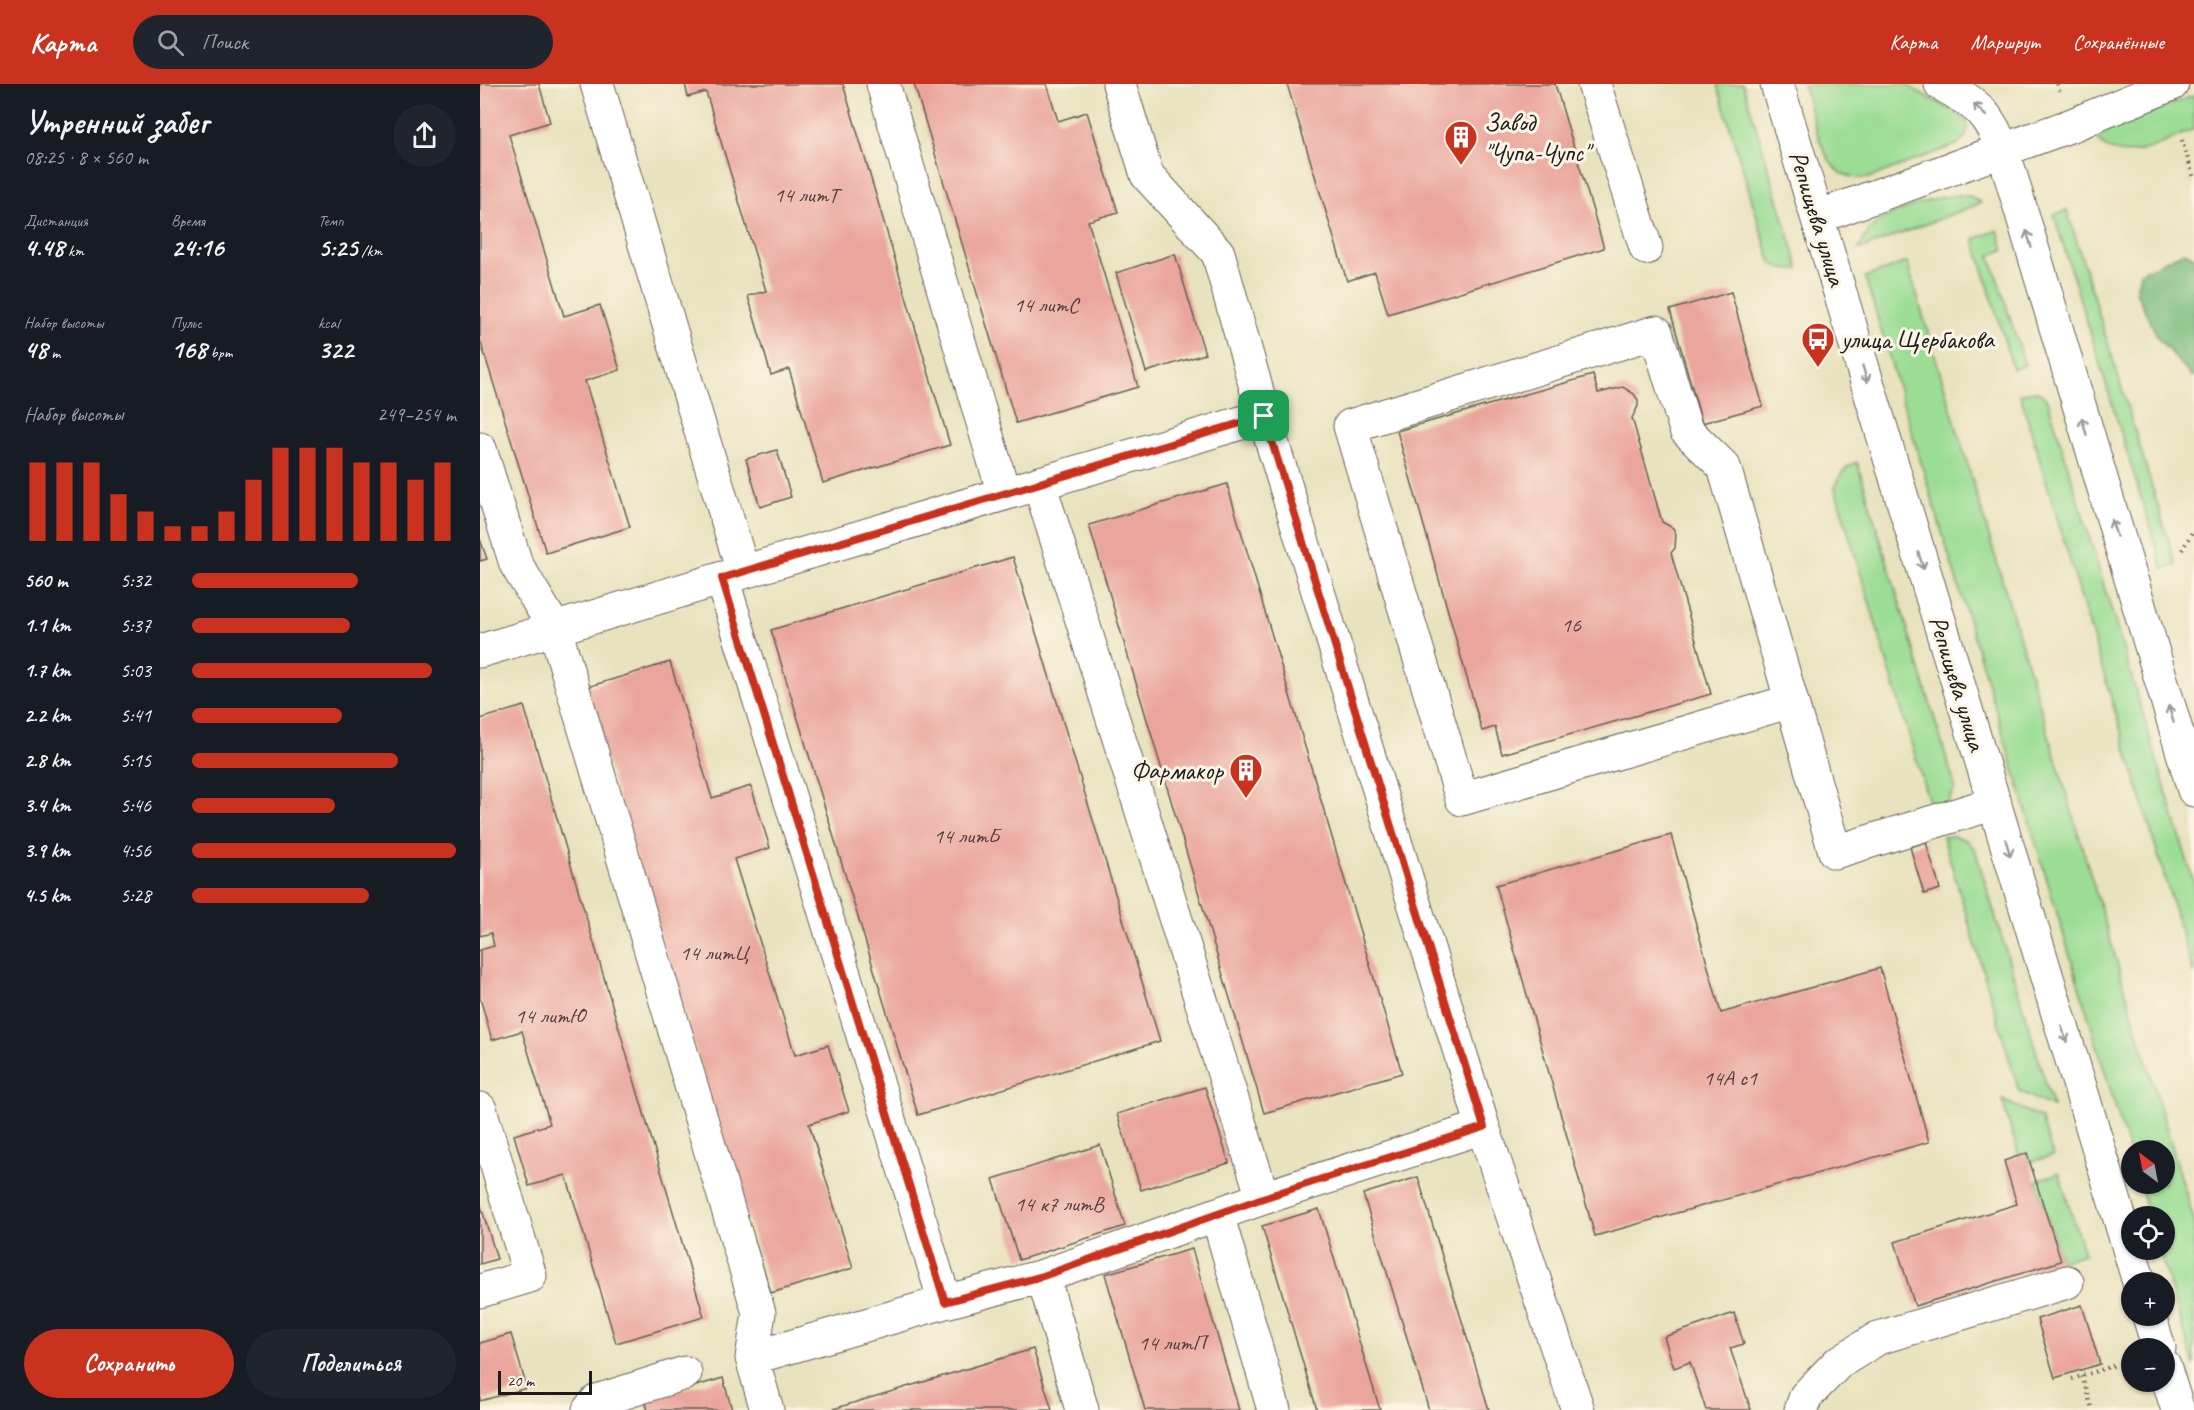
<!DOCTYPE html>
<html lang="ru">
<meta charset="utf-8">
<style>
:root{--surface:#171b24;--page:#20242c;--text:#f1f3f6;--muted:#9ea1a6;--accent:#c8321e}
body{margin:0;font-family:Caveat,sans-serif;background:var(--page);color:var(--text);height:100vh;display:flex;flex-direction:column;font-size:22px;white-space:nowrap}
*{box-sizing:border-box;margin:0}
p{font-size:20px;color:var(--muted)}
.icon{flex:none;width:33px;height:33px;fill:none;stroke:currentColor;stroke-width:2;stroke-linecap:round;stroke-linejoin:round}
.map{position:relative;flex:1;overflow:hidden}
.side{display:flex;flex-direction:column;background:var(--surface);width:480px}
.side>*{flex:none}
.needle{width:39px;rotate:328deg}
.tools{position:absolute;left:1641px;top:1056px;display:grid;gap:12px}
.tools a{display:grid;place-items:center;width:54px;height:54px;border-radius:50%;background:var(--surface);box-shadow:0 2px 4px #0004;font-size:30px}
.scale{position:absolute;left:18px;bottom:15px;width:94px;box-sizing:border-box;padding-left:6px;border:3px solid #1c1c1c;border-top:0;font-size:16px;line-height:21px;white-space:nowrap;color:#1c1c1c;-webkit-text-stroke:4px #fcf5e5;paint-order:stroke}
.pin{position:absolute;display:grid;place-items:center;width:51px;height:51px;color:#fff;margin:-26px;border-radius:12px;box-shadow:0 3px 9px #0006}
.round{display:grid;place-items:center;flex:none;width:63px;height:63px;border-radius:32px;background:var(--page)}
.head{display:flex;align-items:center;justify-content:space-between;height:102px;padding:0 24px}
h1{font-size:33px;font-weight:800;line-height:45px}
.metrics{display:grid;grid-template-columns:repeat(3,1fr);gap:9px;height:102px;padding:6px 24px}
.metrics div{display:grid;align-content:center}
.metrics b{font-size:26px;font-weight:800}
.metrics small{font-size:16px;font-weight:400}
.metrics p{font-size:16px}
.chart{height:168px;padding:12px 24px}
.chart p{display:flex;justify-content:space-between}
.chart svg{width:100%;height:108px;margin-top:6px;stroke:var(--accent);stroke-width:6}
.cta{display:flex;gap:12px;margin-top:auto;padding:12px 24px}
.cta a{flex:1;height:69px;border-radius:36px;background:var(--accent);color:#fff;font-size:24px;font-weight:800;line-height:69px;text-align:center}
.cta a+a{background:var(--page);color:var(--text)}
ul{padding:0 24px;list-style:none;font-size:20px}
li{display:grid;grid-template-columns:96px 72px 1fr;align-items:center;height:45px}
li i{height:15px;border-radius:8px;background:var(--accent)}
header{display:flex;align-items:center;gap:36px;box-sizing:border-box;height:84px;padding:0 30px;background:var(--accent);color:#fff}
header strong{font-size:28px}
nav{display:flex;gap:33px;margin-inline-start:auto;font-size:21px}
.search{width:420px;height:54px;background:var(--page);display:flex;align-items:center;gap:15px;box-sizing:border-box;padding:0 21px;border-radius:33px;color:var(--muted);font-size:22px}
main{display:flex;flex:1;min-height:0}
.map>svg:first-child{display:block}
.green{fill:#9bdd94;stroke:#5c7c58;stroke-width:1.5}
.forest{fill:#7cbc7e;stroke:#4c6c4d;stroke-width:1.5}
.building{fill:#eaa59d}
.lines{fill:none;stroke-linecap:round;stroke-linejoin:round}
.minor-casing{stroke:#646155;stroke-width:35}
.path{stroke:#646155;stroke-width:4;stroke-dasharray:1.5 4.5;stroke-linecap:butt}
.minor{stroke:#fff;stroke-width:33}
.oneway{stroke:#999}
.route-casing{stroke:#fff;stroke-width:12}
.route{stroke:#c8321e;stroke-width:8}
.labels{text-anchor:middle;stroke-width:6;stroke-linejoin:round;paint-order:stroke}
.number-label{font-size:22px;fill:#503e3c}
.poi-label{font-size:26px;fill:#1c1c1c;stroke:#fcf5e5;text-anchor:start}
.street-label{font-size:26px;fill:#1c1c1c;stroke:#fcf5e5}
</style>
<header>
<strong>Карта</strong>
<div class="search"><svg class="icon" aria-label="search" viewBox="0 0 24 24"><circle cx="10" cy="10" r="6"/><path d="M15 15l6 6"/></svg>Поиск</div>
<nav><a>Карта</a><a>Маршрут</a><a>Сохранённые</a></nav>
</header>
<main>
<section class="side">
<div class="head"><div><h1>Утренний забег</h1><p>08:25 · 8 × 560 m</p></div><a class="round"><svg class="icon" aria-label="share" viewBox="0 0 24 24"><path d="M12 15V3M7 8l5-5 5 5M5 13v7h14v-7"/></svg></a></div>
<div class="metrics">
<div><p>Дистанция</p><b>4.48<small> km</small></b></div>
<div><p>Время</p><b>24:16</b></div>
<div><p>Темп</p><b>5:25<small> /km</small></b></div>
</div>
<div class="metrics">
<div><p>Набор высоты</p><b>48<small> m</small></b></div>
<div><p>Пульс</p><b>168<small> bpm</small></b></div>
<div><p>kcal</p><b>322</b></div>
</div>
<div class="chart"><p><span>Набор высоты</span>249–254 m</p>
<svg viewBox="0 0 160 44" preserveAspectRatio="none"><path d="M5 44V12M15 44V12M25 44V12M35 44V25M45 44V32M55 44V38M65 44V38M75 44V32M85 44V19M95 44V6M105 44V6M115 44V6M125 44V12M135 44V12M145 44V19M155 44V12"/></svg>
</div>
<ul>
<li><b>560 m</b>5:32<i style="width:63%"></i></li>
<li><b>1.1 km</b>5:37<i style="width:60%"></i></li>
<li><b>1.7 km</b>5:03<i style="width:91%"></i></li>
<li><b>2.2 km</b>5:41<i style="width:57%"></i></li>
<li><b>2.8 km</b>5:15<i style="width:78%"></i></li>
<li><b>3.4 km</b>5:46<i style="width:54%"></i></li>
<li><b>3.9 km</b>4:56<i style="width:100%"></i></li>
<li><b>4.5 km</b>5:28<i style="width:67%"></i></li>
</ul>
<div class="cta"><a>Сохранить</a><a>Поделиться</a></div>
</section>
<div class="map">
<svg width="1714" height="1326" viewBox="0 0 1714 1326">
<rect width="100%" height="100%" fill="#fcf5e5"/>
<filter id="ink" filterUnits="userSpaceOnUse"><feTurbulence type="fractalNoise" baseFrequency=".0167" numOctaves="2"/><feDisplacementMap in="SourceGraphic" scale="12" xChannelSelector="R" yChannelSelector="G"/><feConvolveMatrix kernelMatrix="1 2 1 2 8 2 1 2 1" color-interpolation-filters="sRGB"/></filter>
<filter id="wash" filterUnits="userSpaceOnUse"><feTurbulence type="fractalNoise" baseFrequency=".008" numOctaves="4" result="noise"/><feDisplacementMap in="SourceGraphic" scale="24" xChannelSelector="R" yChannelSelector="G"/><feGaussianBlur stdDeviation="1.35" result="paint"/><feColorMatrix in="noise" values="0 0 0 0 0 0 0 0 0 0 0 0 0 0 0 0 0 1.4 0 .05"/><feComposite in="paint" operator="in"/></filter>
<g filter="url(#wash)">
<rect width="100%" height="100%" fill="#e9e2be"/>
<path class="green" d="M1237,0H1263L1319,185C1306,187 1299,186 1290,176Z
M1323,0H1425L1482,32L1488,41L1486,52L1478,60L1388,94C1378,94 1370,94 1361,89C1339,74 1331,24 1323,0Z
M1714,11V45C1689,55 1651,81 1625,62C1621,60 1618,55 1615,51Z
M1478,111L1490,112L1501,119L1378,166C1383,156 1388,145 1397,139C1413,127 1458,112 1478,111Z
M1587,126L1696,481L1683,485L1574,131Z
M1518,146L1524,166L1510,171L1545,281L1533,285L1494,155Z
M1427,178L1714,1136V1281L1679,1166H1684V1132H1669L1659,1100H1684V1066H1652L1651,1074L1385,193Z
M1554,307L1560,309L1568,317L1714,799V891L1540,310Z
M1377,378L1475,702C1471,716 1466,722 1452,728L1355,404C1359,390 1364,384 1377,378Z
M1474,752L1486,756L1495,765L1573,1023L1539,1007L1463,753Z
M1522,1016L1561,1034L1573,1072L1550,1078L1547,1070L1539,1072Z
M1579,1089L1604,1170L1581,1177L1556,1097Z"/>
<path class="forest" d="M1704,168L1714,173V292H1711L1678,254L1656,208L1660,189Z"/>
<g id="blocks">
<path class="building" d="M0,0H59L70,38L29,51L84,232L120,221L140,286L105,297L150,443L66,469L0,256Z
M205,0H363L470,361L343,399L309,285L291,291L268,212L286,207L226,8L208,13Z
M434,0H567L578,37L607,28L638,128L608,137L658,303L536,339Z
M807,0H1075L1124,164L908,230L895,188L867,197Z
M695,170L725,270L666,288L636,189Z
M1251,208L1283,322L1222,339L1190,226Z
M1113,291L1118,309L1143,303L1154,310L1158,316V322L1152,334L1182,438L1193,444L1196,450L1195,464L1191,469L1231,610L1022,670L1015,643L1002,647L917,347Z
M297,366L311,413L280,423L266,375Z
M747,400L922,989L784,1029L609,441Z
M0,455L7,475L0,477Z
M533,473L680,957L438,1031L291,546Z
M190,578L232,714L271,702L290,764L254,775L315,971L348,961L369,1027L329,1040L373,1184L291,1209L104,604Z
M44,622L224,1233L136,1259L86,1091L49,1102L34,1051L70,1040L42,947L12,956L0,914V866L14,862L11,849L0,852V635Z
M1191,751L1241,929L1400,884L1449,1058L1115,1152L1016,801Z
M1446,758L1460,805L1444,810L1430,763Z
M725,1003L749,1079L661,1106L637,1030Z
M620,1061L645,1142L539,1176L513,1095Z
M1547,1069L1581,1177L1435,1222L1415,1158L1537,1120L1524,1077Z
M938,1093L1009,1326H949L883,1110Z
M0,1119L17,1175L0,1180Z
M839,1125L900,1326H837L782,1142Z
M712,1165L759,1326H665L625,1190Z
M1602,1221L1620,1280L1575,1294L1557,1235Z
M1254,1229L1264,1260L1250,1264L1271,1326H1226L1210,1278L1194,1284L1184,1253Z
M31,1250L47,1304L0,1317V1259Z
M553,1265L572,1326H353V1325Z
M243,1294L252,1326H168L165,1317Z"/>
</g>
</g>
<g filter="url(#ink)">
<use href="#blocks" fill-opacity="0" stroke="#646155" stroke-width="1.5"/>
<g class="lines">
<defs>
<path id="minor" d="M117,0L263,488
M403,0L524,410
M639,0L667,91L738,169L784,332L1003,1043L1098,1326
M1114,0L1166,164
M1297,0L1659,1198
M1461,0C1497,20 1508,28 1523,66L1714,706
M1338,133L1592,41L1692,0
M0,365L36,480L75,545L279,1229L272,1274L287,1326
M559,399L783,1114
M242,494L465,1218
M0,567L784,332
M1311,617L982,715L870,342L1176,248L1206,346L1244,383L1355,768L1515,719
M0,1025L50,1192L0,1207
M737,1130L794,1326
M563,1192L602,1326
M1669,1232L1679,1264
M272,1274L465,1218L563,1192L783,1114L1003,1043
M1684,1282L1698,1326
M109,1326L117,1317L205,1289
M1321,1326L1326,1312L1358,1279L1398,1254L1587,1198"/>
</defs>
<use href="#minor" class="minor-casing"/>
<path class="path" d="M1577,0L1581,11
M1702,56L1714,95
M1702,466L1714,445
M1602,1292L1612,1326
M1592,1295L1636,1281"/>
<use href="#minor" class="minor"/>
</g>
<defs><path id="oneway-shaft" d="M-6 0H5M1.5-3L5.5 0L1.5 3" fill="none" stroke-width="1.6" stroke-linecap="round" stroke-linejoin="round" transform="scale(1.5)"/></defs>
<g class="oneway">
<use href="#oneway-shaft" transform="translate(1500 26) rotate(-135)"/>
<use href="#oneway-shaft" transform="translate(1549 155) rotate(-106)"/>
<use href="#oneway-shaft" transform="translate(1385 290) rotate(73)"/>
<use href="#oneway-shaft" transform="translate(1604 342) rotate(-106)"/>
<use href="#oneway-shaft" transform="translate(1634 444) rotate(-107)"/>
<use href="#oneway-shaft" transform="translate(1441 477) rotate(73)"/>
<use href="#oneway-shaft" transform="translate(1691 630) rotate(-107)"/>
<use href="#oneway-shaft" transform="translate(1528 764) rotate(73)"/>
<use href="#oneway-shaft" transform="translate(1584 950) rotate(73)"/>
</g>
</g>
<g class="lines" filter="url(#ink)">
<defs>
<path id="route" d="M784,332L1004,1043L783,1114L563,1192L465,1218L242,494Z"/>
</defs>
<use href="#route" class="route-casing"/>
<use href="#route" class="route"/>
</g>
<defs>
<symbol id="building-pin" viewBox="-11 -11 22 30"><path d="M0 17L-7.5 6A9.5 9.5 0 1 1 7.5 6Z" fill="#c8321e" stroke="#fcf5e5"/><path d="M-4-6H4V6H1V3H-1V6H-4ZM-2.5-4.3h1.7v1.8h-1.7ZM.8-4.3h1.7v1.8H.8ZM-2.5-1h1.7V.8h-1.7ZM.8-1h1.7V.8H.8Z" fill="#fff"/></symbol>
<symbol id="bus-pin" viewBox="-11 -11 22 30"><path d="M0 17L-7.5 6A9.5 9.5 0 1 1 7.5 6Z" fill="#c8321e" stroke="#fcf5e5"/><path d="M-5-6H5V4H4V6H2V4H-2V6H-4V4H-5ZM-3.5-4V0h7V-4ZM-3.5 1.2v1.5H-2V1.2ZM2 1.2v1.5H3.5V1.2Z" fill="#fff"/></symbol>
</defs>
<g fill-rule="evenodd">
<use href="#building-pin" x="962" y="34" width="38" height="52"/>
<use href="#bus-pin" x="1319" y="236" width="38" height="52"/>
<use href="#building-pin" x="747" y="667" width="38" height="52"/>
</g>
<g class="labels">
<g class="number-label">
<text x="326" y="118">14 литТ</text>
<text x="566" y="228">14 литС</text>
<text x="1091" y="548">16</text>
<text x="486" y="759">14 литБ</text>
<text x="234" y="876">14 литЦ</text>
<text x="70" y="939">14 литЮ</text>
<text x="1250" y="1001">14А с1</text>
<text x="579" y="1127">14 к7 литВ</text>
<text x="692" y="1266">14 литП</text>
</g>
<g class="poi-label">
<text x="1004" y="47">Завод<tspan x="1004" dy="30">"Чупа-Чупс"</tspan></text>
<text x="1361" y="264">улица Щербакова</text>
<text x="743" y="695" text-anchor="end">Фармакор</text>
</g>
<g class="street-label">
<text transform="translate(1338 134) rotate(73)" y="9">Репищева улица</text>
<text transform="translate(1478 599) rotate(73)" y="9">Репищева улица</text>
</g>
</g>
</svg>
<div class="tools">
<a><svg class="needle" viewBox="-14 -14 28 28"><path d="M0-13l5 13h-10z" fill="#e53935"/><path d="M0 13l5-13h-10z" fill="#9ea1a6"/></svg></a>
<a><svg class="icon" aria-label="locate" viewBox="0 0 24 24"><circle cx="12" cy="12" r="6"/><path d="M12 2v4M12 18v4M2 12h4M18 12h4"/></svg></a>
<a>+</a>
<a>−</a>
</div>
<div class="scale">20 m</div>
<div class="pin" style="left:784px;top:332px;background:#1e9e55"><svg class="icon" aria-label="arrive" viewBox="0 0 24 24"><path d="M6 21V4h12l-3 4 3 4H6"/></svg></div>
</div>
</main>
